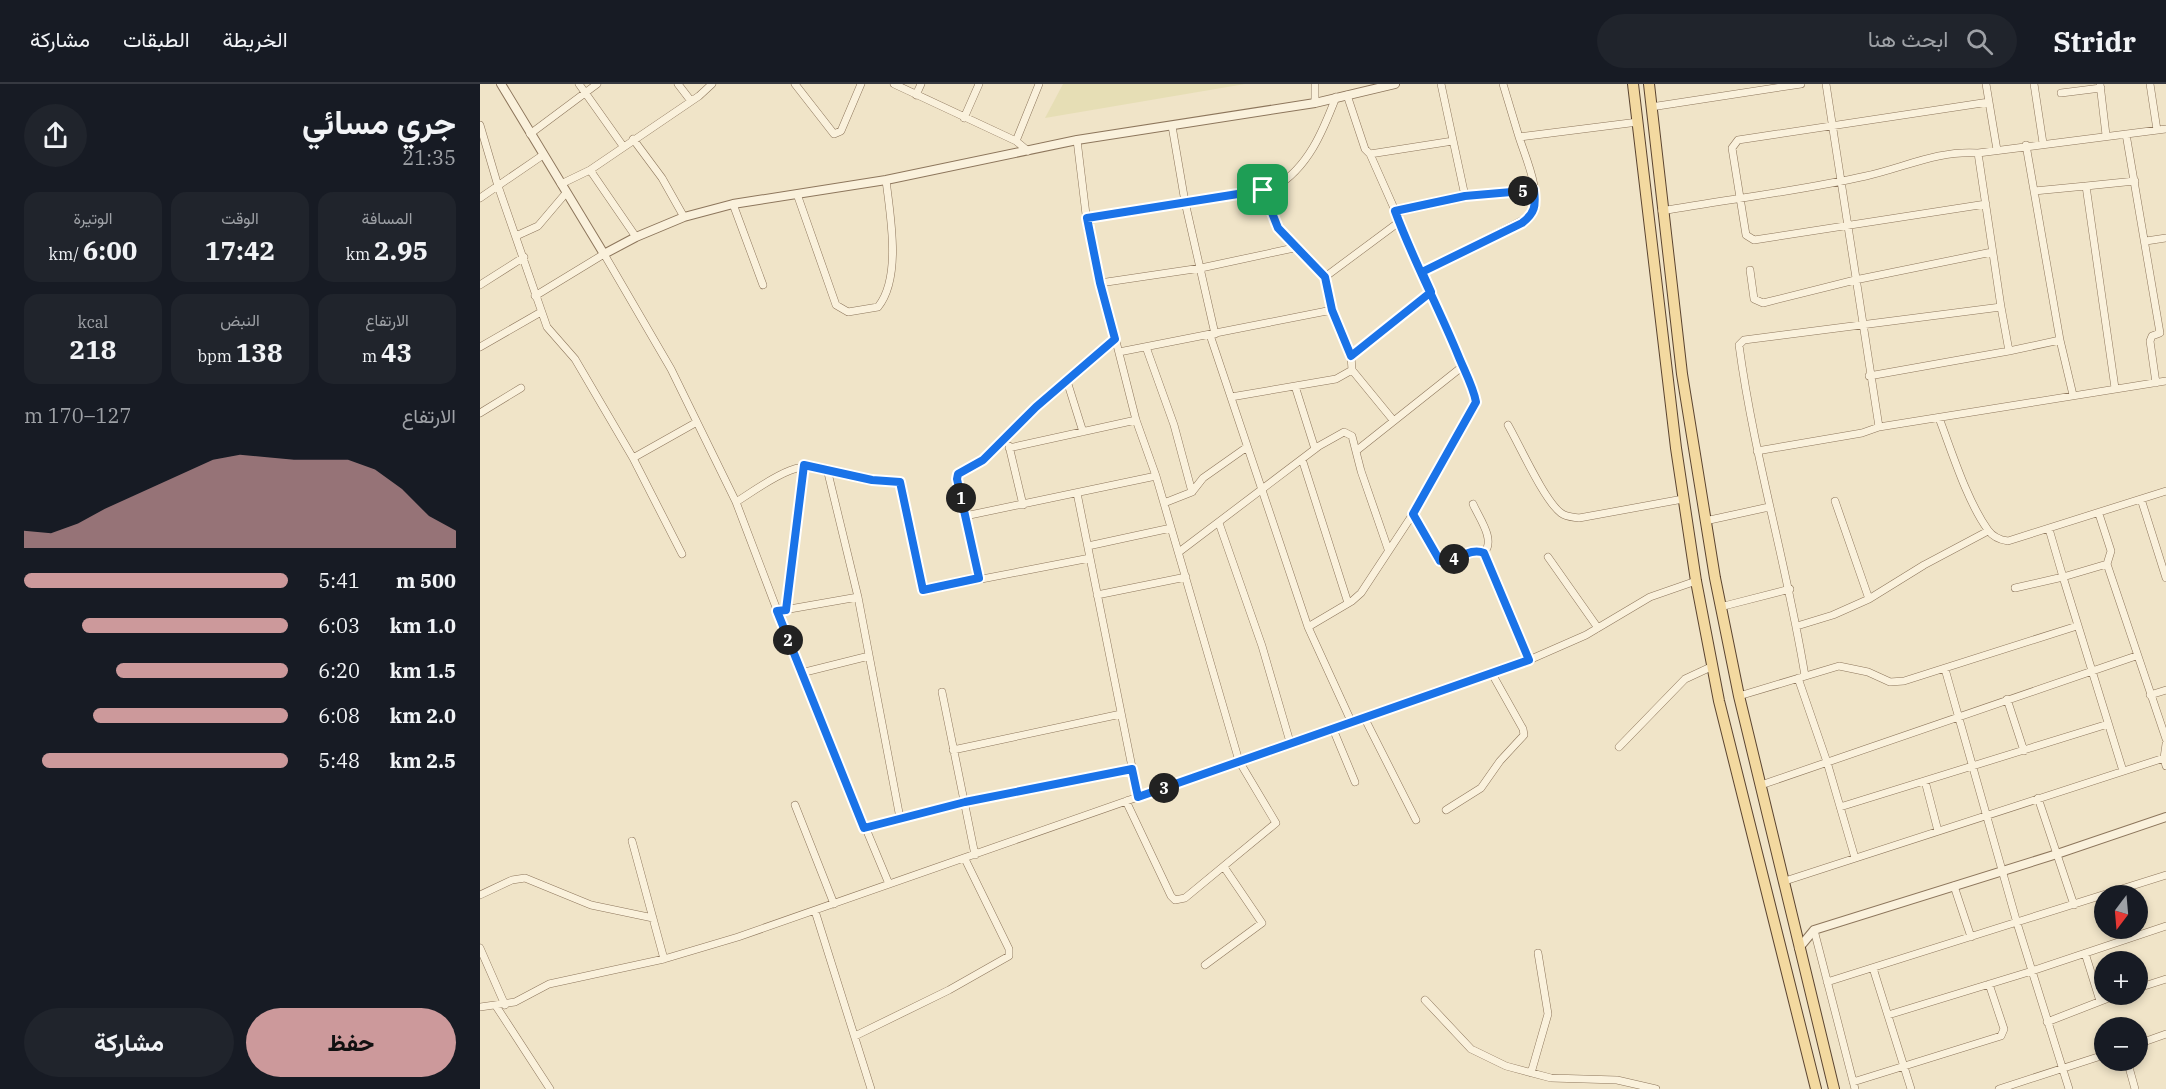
<!DOCTYPE html>
<html lang="ar">
<meta charset="utf-8">
<style>
:root{--surface:#171b24;--page:#20242c;--text:#f1f3f6;--muted:#9ea1a6;--line:#363941;--accent:#cc999b}
body{margin:0;font-family:"IBM Plex Serif",Vazirmatn,serif;background:var(--page);color:var(--text);direction:rtl;height:100vh;display:flex;flex-direction:column;font-size:22px;white-space:nowrap}
*{box-sizing:border-box;margin:0}
p{font-size:20px;color:var(--muted)}
.icon{flex:none;width:33px;height:33px;fill:none;stroke:currentColor;stroke-width:2;stroke-linecap:round;stroke-linejoin:round}
.map{position:relative;flex:1;overflow:hidden;direction:ltr}
.drawer{display:flex;flex-direction:column;background:var(--surface);width:480px}
.drawer>*{flex:none}
.needle{width:39px;rotate:196deg}
.buttons{position:absolute;left:1614px;top:801px;display:grid;gap:12px}
.buttons a{display:grid;place-items:center;width:54px;height:54px;border-radius:50%;background:var(--surface);box-shadow:0 3px 9px #0003;font-size:30px}
.pin{position:absolute;display:grid;place-items:center;width:51px;height:51px;color:#fff;margin:-26px;border-radius:12px;box-shadow:0 3px 9px #0006}
.km{position:absolute;width:30px;height:30px;margin:-15px;border-radius:50%;background:#222;color:#fff;font-size:16px;line-height:30px;text-align:center}
.round{display:grid;place-items:center;flex:none;width:63px;height:63px;border-radius:32px;background:var(--page)}
.head{display:flex;align-items:center;justify-content:space-between;height:102px;padding:0 24px}
h1{font-size:33px;font-weight:700;line-height:45px}
.figures{display:grid;grid-template-columns:repeat(3,1fr);gap:9px;height:102px;padding:6px 24px}
.figures div{display:grid;align-content:center;border-radius:15px;background:var(--page);text-align:center}
.figures b{font-size:26px;font-weight:700}
.figures small{font-size:16px;font-weight:400}
.figures p{font-size:16px}
.chart{height:168px;padding:12px 24px}
.chart p{display:flex;justify-content:space-between}
.chart svg{width:100%;height:108px;margin-top:6px;fill:var(--accent);opacity:.7}
.button{display:flex;gap:12px;margin-top:auto;padding:12px 24px}
.button a{flex:1;height:69px;border-radius:36px;background:var(--accent);color:#111;font-size:24px;font-weight:700;line-height:69px;text-align:center}
.button a+a{background:var(--page);color:var(--text)}
ul{padding:0 24px;list-style:none;font-size:20px}
li{display:grid;grid-template-columns:96px 72px 1fr;align-items:center;height:45px}
li i{height:15px;border-radius:8px;background:var(--accent)}
header{display:flex;align-items:center;gap:36px;box-sizing:border-box;height:84px;padding:0 30px;background:var(--surface);border-bottom:2px solid var(--line)}
header strong{font-size:28px}
nav{display:flex;gap:33px;margin-inline-start:auto;font-size:21px}
.search{width:420px;height:54px;background:var(--page);display:flex;align-items:center;gap:15px;box-sizing:border-box;padding:0 21px;border-radius:33px;color:var(--muted);font-size:22px}
main{display:flex;flex:1;min-height:0}
.map>svg:first-child{display:block}
.farmland{fill:#e6deb5}
.lines{fill:none;stroke-linecap:round;stroke-linejoin:round}
.minor-casing{stroke:#8d765c;stroke-width:8}
.tertiary-casing{stroke:#8d765c;stroke-width:10}
.primary-casing{stroke:#5b4430;stroke-width:12}
.minor{stroke:#faf1dc;stroke-width:7}
.tertiary{stroke:#faf1dc;stroke-width:8}
.primary{stroke:#f3d9a0;stroke-width:10}
.route-casing{stroke:#fff;stroke-width:12}
.route{stroke:#1a73e8;stroke-width:8}
</style>
<header>
<strong>Stridr</strong>
<div class="search"><svg class="icon" aria-label="search" viewBox="0 0 24 24"><circle cx="10" cy="10" r="6"/><path d="M15 15l6 6"/></svg>ابحث هنا</div>
<nav><a>الخريطة</a><a>الطبقات</a><a>مشاركة</a></nav>
</header>
<main>
<div class="map">
<svg width="1686" height="1005" viewBox="0 0 1686 1005">
<rect width="100%" height="100%" fill="#f0e4c8"/>
<path class="farmland" d="M583,0H765L565,34Z"/>
<g class="lines">
<defs>
<path id="minor" d="M99,0L143,62
M198,0L211,17
M315,0L354,50L361,47L381,0
M414,0L536,57L548,67
M1023,0L1039,53
M1346,0L1399,343
M1506,0L1517,66
M1554,0L1563,59
M1620,0L1626,51
M1670,0L1677,46
M1581,9L1621,4
M436,11L441,0
M835,19V0
M1171,23L1321,0
M484,34L499,0
M0,41L18,102L67,243L95,275L153,374L202,470
M692,42L705,118L735,250
M50,50L117,0
M1646,50L1680,249L1672,252L1670,257L1676,299
M153,55L182,94L204,133
M597,56L608,147L656,336L676,392L759,677L796,739L705,814L695,816L691,812L646,717
M536,57L559,0
M1546,61L1580,256L1593,311
M1498,69L1521,223
M890,70L973,57
M110,86L156,153
M81,100L110,86L219,12L232,0
M1606,102L1655,97
M783,106L798,144L845,193L852,226L871,272L872,286L913,336
M1554,107L1606,102L1635,304
M317,110L356,221L368,228L398,223C422,193 410,131 406,96
M985,112L1054,106
M0,114L63,71
M253,120L283,201
M1506,120L1274,156L1266,151L1252,64L1258,56L1509,18
M915,127L985,112L961,0
M1182,127C1250,115 1319,107 1386,92C1423,84 1458,66 1498,69L1686,45
M607,134L795,103C828,84 843,47 856,13
M36,152L58,142L86,109
M1666,157L1686,154
M1270,186L1274,215L1283,219L1375,196L1512,168
M942,188L1051,132C1063,111 1046,75 1039,53L1158,38
M845,193L919,138
M620,199L721,184L814,164
M0,201L44,173
M55,212L124,170L191,285L256,418L321,589L409,800
M730,251L828,543L871,637
M0,263L61,228
M666,263L694,341L712,408
M1529,267L1580,256
M639,268L852,226
M871,272L951,208
M587,297L603,348
M815,302L835,365
M751,313L856,295L872,286
M0,329L41,304
M1459,334C1472,368 1487,417 1508,446C1513,453 1520,456 1528,457L1686,407
M1028,341C1040,362 1064,416 1081,429C1086,433 1093,433 1099,434L1203,415
M529,362L543,421
M529,364L656,336
M876,367L983,282
M1277,367L1382,349L1399,343L1686,297
M153,374L217,338
M822,375L868,519
M346,387L392,396L420,397L442,505L445,506L610,474
M597,409L658,713
M1661,415L1686,494
M1355,417L1389,515
M256,418C278,405 324,367 348,389L378,513L420,734
M684,419L712,408L723,394L767,363
M993,420C999,434 1016,456 1004,469
M933,430L961,477C975,481 988,462 1004,469L1049,576
M1619,430L1631,467L1627,480L1686,655
M485,432L676,392
M1225,437L1289,423
M739,439L782,562L810,658
M608,462L691,444
M699,468L839,362L864,348L872,352L881,387L908,465
M1068,473L1118,544
M1627,480L1583,493L1643,687
M499,494L477,395L479,389L503,376L556,323L635,255
M1535,504L1583,493L1569,445
M617,511L706,493
M1240,523L1310,505
M304,526L378,513
M306,526L325,381
M1317,542L1353,531L1389,515L1444,481L1508,447
M828,543L872,517L881,509L933,430L996,318L968,246L890,70L885,65L867,11
M1465,585L1537,839L1589,1005
M321,589L389,572
M1325,592C1307,481 1274,373 1259,261L1264,256L1521,223L1529,267L1389,292
M1318,594L1347,678L1375,774
M462,608L495,771
M1670,611L1686,606
M1259,612L1359,582L1388,588L1410,598L1424,597L1597,542
M1527,615L1544,667
M884,633L936,736
M853,645L875,698
M1686,660L1684,674L1686,682
M1139,663L1205,595L1233,582
M473,666L641,630
M1445,697L1458,747
M1281,701L1656,572
M1558,714L1594,821
M315,721L354,820
M1360,723L1628,640
M966,726L1001,704L1020,677L1044,651L1043,645L1011,588
M384,744L485,718L652,685
M152,757L184,875
M1305,797L1684,674
M1474,802L1491,853
M0,811L32,796L45,794L111,821L173,834
M335,827L391,1005
M1334,846L1375,1005
M0,864L25,921
M1605,869L1620,917
M725,881L782,839L744,783
M1393,884L1431,1005
M1347,898L1686,791
M1658,904L1686,895
M945,916L991,965L1026,982L1071,994L1137,996L1176,1005
M16,922L70,1005
M0,923L35,918L69,900L184,875L258,853L1049,576L1106,551L1170,513L1216,497
M1408,931L1552,887L1686,842
M1567,938L1639,910
M375,952L469,906L529,872V865L485,775
M1658,960L1686,950
M1647,976L1655,1005
M1051,989L1068,930L1058,869
M1373,998L1521,952L1524,945L1509,900
M1519,1005L1624,971"/>
<path id="tertiary" d="M21,0L124,170L156,153L204,133L253,120L406,96L597,56L835,19L915,0
M1319,864L1334,846L1577,770L1686,733"/>
<path id="primary" d="M1153,0L1196,364L1216,497L1239,617L1336,1005
M1169,0L1202,290L1235,494L1259,612L1354,1005"/>
</defs>
<use href="#minor" class="minor-casing"/>
<use href="#tertiary" class="tertiary-casing"/>
<use href="#primary" class="primary-casing"/>
<use href="#minor" class="minor"/>
<use href="#tertiary" class="tertiary"/>
<use href="#primary" class="primary"/>
</g>
<g class="lines">
<defs>
<path id="route" d="M783,106L607,134L620,199L635,255L556,323L503,376L478,390L477,395L499,494L443,506L420,398L392,396L324,381L306,526L297,527L384,744L485,718L652,685L658,713L1049,576L1004,469C988,462 975,481 960,477L933,430L996,318C993,302 984,286 978,271C958,222 933,176 915,127L985,112L1054,106C1056,122 1055,129 1042,139L942,188L951,208L871,272L852,226L845,193L798,144L783,106"/>
</defs>
<use href="#route" class="route-casing"/>
<use href="#route" class="route"/>
</g>
</svg>
<div class="buttons">
<a><svg class="needle" viewBox="-14 -14 28 28"><path d="M0-13l5 13h-10z" fill="#e53935"/><path d="M0 13l5-13h-10z" fill="#9ea1a6"/></svg></a>
<a>+</a>
<a>−</a>
</div>
<div class="pin" style="left:783px;top:106px;background:#1e9e55"><svg class="icon" aria-label="arrive" viewBox="0 0 24 24"><path d="M6 21V4h12l-3 4 3 4H6"/></svg></div>
<b class="km" style="left:481px;top:414px">1</b>
<b class="km" style="left:308px;top:556px">2</b>
<b class="km" style="left:684px;top:704px">3</b>
<b class="km" style="left:974px;top:475px">4</b>
<b class="km" style="left:1043px;top:107px">5</b>
</div>
<section class="drawer">
<div class="head"><div><h1>جري مسائي</h1><p>21:35</p></div><a class="round"><svg class="icon" aria-label="share" viewBox="0 0 24 24"><path d="M12 15V3M7 8l5-5 5 5M5 13v7h14v-7"/></svg></a></div>
<div class="figures">
<div><p>المسافة</p><b>2.95<small> km</small></b></div>
<div><p>الوقت</p><b>17:42</b></div>
<div><p>الوتيرة</p><b>6:00<small> /km</small></b></div>
</div>
<div class="figures">
<div><p>الارتفاع</p><b>43<small> m</small></b></div>
<div><p>النبض</p><b>138<small> bpm</small></b></div>
<div><p>kcal</p><b>218</b></div>
</div>
<div class="chart"><p><span>الارتفاع</span>127–170 m</p>
<svg viewBox="0 0 160 44" preserveAspectRatio="none"><path d="M0 44V37L10 38L20 34L30 28L40 23L50 18L60 13L70 8L80 6L90 7L100 8L110 8L120 8L130 12L140 20L150 31L160 37V44z"/></svg>
</div>
<ul>
<li><b>500 m</b>5:41<i style="width:100%"></i></li>
<li><b>1.0 km</b>6:03<i style="width:78%"></i></li>
<li><b>1.5 km</b>6:20<i style="width:65%"></i></li>
<li><b>2.0 km</b>6:08<i style="width:74%"></i></li>
<li><b>2.5 km</b>5:48<i style="width:93%"></i></li>
</ul>
<div class="button"><a>حفظ</a><a>مشاركة</a></div>
</section>
</main>
